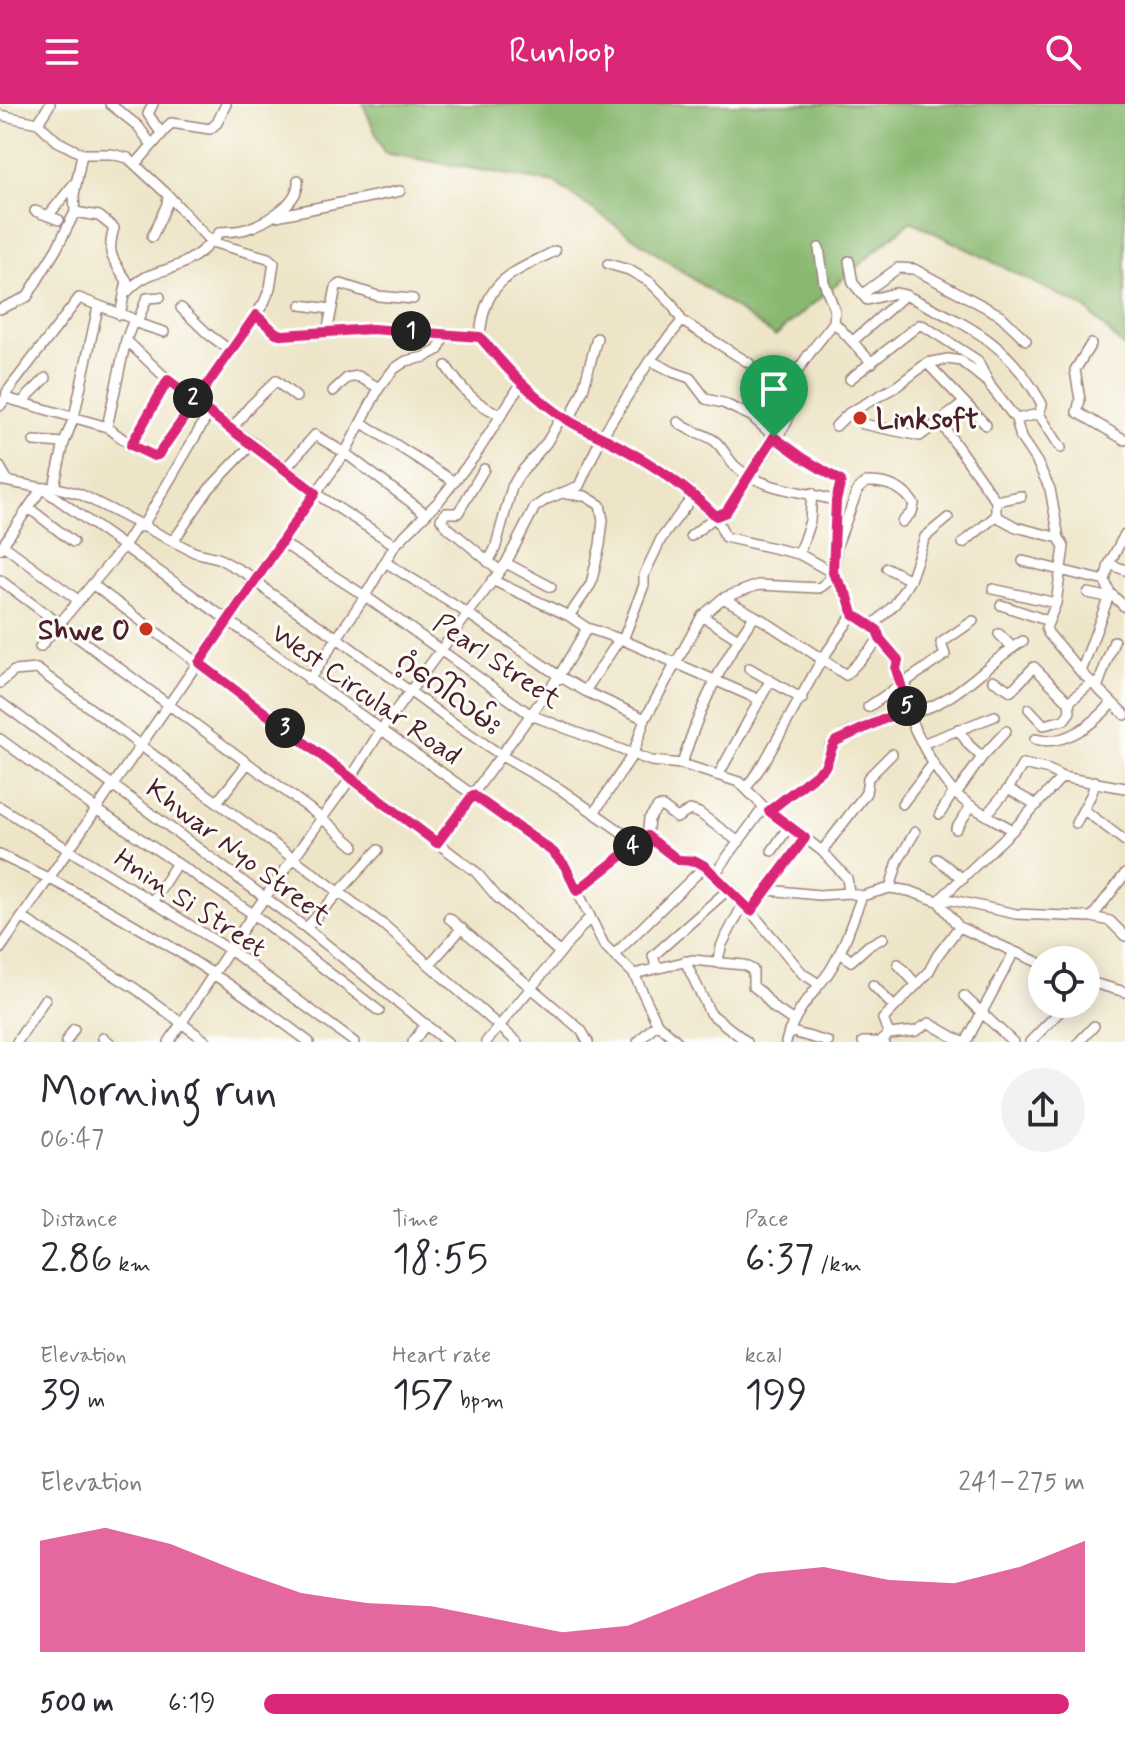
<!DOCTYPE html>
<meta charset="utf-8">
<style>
:root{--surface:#fff;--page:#f2f2f3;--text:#2b2b33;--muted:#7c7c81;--accent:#db2777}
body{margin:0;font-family:Mynerve,"Noto Sans Myanmar",sans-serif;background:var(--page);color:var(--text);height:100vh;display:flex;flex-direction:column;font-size:30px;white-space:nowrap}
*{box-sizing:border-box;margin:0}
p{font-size:26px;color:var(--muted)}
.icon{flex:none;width:44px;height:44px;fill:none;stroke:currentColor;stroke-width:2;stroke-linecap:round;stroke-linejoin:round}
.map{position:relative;height:938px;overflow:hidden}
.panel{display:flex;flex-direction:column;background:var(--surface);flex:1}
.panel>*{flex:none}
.buttons{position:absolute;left:1028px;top:842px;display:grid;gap:16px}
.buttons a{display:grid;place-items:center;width:72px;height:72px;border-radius:50%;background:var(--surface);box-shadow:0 4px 20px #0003;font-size:40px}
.pin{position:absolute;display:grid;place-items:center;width:68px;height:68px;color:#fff;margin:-82px -34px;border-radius:50% 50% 50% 0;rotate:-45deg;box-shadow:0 0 8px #0007}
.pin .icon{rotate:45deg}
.km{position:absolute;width:40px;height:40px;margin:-20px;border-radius:50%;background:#222;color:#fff;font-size:22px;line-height:40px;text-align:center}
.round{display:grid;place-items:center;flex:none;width:84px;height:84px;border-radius:42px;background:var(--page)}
.headline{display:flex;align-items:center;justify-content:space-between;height:136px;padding:0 40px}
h1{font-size:44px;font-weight:600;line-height:60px}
.metrics{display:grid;grid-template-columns:repeat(3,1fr);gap:12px;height:136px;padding:8px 40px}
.metrics div{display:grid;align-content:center}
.metrics b{font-size:40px;font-weight:600}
.metrics small{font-size:22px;font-weight:400}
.metrics p{font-size:22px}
.chart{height:224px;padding:16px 40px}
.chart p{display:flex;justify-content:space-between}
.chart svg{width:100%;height:144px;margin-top:8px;fill:var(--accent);opacity:.7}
ul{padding:0 40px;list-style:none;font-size:26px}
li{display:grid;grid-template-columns:128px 96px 1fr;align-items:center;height:60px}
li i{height:20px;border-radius:10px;background:var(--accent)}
header{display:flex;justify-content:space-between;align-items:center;height:104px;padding:0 40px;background:var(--accent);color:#fff;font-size:36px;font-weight:600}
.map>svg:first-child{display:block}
.forest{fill:#89b870;stroke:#6a6c4e;stroke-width:2}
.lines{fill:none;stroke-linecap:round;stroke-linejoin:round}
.minor-casing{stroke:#9c827a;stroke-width:12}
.minor{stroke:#fff;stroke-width:9}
.route-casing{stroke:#fff;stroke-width:16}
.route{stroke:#db2777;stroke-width:10}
.poi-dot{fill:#c8321e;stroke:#fdfcf7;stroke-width:3}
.labels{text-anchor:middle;stroke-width:6;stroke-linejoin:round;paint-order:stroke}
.poi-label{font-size:28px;font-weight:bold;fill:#4a1f2b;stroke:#fdfcf7;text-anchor:start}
.street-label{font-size:28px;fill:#4a1f2b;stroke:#fdfcf7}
</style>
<header><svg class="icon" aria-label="menu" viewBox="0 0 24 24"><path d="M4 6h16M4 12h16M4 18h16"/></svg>Runloop<svg class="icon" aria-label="search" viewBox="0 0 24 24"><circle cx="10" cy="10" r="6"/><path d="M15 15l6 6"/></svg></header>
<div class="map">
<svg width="1125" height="938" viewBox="0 0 1125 938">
<rect width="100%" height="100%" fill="#fdfcf7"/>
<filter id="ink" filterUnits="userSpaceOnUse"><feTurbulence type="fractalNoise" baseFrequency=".0125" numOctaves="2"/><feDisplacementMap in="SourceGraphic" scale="16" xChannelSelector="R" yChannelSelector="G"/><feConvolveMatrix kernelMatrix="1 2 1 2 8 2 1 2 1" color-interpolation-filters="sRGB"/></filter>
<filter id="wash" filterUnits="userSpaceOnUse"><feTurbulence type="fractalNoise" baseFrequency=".006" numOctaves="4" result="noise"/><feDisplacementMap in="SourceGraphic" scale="32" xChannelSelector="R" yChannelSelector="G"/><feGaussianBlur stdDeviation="1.8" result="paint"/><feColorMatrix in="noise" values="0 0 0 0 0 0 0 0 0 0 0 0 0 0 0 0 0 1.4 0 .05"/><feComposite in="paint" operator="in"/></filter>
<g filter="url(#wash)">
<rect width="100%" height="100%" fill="#eee5c8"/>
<path class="forest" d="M363,0H1125V244L1085,204L911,117L775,232L555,79L384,49Z"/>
</g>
<g filter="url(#ink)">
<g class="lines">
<defs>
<path id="minor" d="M110,0L138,22L151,40
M153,0L148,10L161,29
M0,11L38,19L57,37L82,50H111L128,54L168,91L211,138L268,154L274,159L270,184L264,199L158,351L154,352L131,341L107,323L6,294
M38,19L50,0
M136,60L171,19L210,25L217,19L226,0
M35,107L59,116
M75,108L99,112L114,124C106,152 113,155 127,177L120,211
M48,112L77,76
M276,112L400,87
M152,133L167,100L168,91
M819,144L824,178L835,207L834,218L872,259
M555,147C509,171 484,176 480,233L521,280L562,312L625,345L687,384L716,412L725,433L799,450L833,469L848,493L853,510L877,526L880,535L898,556C891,588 932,667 956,690C972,705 994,715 1013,726
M849,157L853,179L867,196L895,189L905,191
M608,160L629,166L650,178L671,199L682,217L749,259
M127,188C149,164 163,171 187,157C201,150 210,139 220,128C228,127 237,128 246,125C265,119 300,99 298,76
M864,189L898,164L914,165L1000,211L1026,236
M301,201L331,205
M181,204L208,230L231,247
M0,205L27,193L57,144L75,108L74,91L82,50
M256,211L276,229L283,231L372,225L480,233
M137,219L147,194L160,193
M327,229L336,183L341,180L378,192L413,195
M126,236L168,276L209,309L253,339L315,389L395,441
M853,237L905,191C967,221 1007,236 1042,300L1039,310L1016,315
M1091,240L1075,266L1080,296L1077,308L1125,336
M927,259L986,321
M446,262C461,284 475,301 500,310
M850,275L919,221L924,222L977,256L991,283L1016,315L1021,334L1037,358L1050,385L1059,434L1064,443L1056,499L1046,524L1048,529L1081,568L1125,611
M333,287L347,274L358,272L379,284
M22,298L46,274
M0,302L6,294L7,288L79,194L131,214L133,218L164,228
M1039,310L1061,344
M569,317L583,286L597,234
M678,318C689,329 705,328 716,338C724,345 728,356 736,363C765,387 802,386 836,397
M940,318L996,397V412L1016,423L1059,434
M362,319L453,377
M863,320L920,332L964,299
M836,322L849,309L897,282L927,259L948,255L961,257L986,277
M107,323L126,236L133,218
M232,325L250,302L276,277L296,293
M34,337L64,339
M131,341L168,276
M0,363L8,377
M285,365L315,331L345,349L425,409
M484,365L458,409H446L441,415L446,422L500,467
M0,376L42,384L553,748L565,762L604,841L634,870L657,919L678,938
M54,383L64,339L74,313L98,203
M566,390L585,392L600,401L603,416L600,441L591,480L569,512
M996,397L1021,392
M29,404L73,438
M142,423L209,309
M691,432L716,412L726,408L787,318C792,306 787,293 791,281C800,258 820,237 834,218
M174,436L209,385L253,339
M281,438L365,492L531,611L651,657L682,660L739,678L764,703L822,747L847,774L849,789
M963,439L996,412
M3,441L78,496
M837,441L858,385L866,378C886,377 903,383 914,400L912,408L902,418
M0,445L42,384L54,383L80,390L194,448L218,454L256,475L267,487L336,533L446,614L507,655L560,685L623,729
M799,450L810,417L812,389
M1023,457L1105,477L1110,489L1125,503
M385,458L467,509L559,572L585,587L645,615
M488,458L495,445L512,383L519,371L547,338L562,312
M506,459L551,483
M1109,460L1125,466
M0,476L322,714L354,742
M492,476L569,512L587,524L623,536L760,596
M910,476L925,433L948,414
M1105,477L1109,460L1125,430
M92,480L476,768L497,793L560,849
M993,485L1056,499
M1088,489L1107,493
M723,494L764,517L846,571L880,535
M1001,501L1049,517
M702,512L738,535
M872,522L895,500L910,476L887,464
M999,530L1012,543
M623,536L644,481V471L661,435L694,391
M40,543L124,442L138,420
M749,564L802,595
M1081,568L1110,489
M309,576L365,492L395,441L438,398L475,352L521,280
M993,576L1011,587L1034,563L1069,598L1070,608L1064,616L1044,621L1029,605
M0,579L14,567L37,565L385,822L517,938
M1097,584L1114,537
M585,587L619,536
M0,598L306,824L447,938
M1069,598L1091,579
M868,603L945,551L941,539L973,517
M958,625L969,641L982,653
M0,635L96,705L253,810L379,907
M1035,635C1063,643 1094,620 1111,600
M922,640L995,612
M682,660C699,604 721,560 754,512
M719,670L770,577
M746,684L765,657L821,557L853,510
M1008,685L1037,701
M956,690L982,653L1006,627
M217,698L248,659
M902,700L933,660
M0,703L230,846L354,938
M1084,706L1125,737
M769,707L824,664L829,656L830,643L844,631L908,604L913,608C956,600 987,558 1023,537
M594,709L633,650L645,615L702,512L723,494L758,481L819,484C846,471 832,420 836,396C837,389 840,383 841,377L787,344L751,312L723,299L706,295L690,274L673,268L650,256
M940,710L954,687
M987,710L1008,685L1023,660L1049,666L1062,673
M1076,719L1092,689L1095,677
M956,725L971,702
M647,732L678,756L696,757L705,762L737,791L803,870L819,880
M437,739L559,572L587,524
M772,747L790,721
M822,747L866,689L868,674L892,650
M0,751C109,801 213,865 309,938
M937,755L963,775
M714,771L764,703
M890,784L898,757L915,728
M768,786L819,791L849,789L862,792L890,784L909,787L938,797L959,823L1042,860
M577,787L647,732L649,715L658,703H663L677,714L690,706L699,709L739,738
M938,797L1013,726L1062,673L1125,684
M938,797L952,796L1016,810L1092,813L1110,817L1125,832
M152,798L177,759
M751,807L805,734
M1092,813L1125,770
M23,814L136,885L207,938
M449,814L581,926L588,938
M306,824L378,746
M0,845L281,438L345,349L379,284L394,265L406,257L425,253L438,246L446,229
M840,848L851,857L868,842L883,834
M614,851L705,762
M685,857L710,909L747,938
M717,859L722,840L744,799
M430,860L462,824
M898,860L917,881
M657,864L653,852L730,784
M634,870L692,856L744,861L753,866V882L762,889L773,903L792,916
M1086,877L1125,888
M873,881L894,903
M964,892L1013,938
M789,927L828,938
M889,930L883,915L928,869L937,852L959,823
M103,934L109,938
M882,936L889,930L916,927L929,919L962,938
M17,938L45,895
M66,938L74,925
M169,938L253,810L351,674L381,626L506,459L535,403L547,395L579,382L601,334L650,256L682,217
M413,938L426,920
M486,938L589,814
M638,938L657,919
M786,938C794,907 811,893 829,868C844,845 852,817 862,792
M863,938H884
M966,938L1014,848
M1030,938L1062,905
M1079,938L1094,922"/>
</defs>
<use href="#minor" class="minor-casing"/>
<use href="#minor" class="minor"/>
</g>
</g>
<g class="lines" filter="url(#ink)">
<defs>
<path id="route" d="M774,333L726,408L716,412C689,386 659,364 626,346C608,335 588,328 571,318C535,296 507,265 480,233L372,225L283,231L276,229L256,211L158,351L154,352L131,341L168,276C183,287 196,299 211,310C246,337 281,362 315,389L199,559L437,739L473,691L553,748L565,762L577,787L647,732L678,756L696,757L705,762L751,807L805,734L769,707L824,664C830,655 829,645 836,637L908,604L896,565L898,556L880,535L877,526L853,510L848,493L833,469L836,397L841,377L803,354L774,333"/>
</defs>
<use href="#route" class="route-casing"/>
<use href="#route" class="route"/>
</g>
<g class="poi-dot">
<circle cx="860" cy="314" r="8"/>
<circle cx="146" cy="525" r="8"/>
</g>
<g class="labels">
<g class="poi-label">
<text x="876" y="324">Linksoft</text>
<text x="130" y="535" text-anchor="end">Shwe O</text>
</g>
<g class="street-label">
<text transform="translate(498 556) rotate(34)" y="10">Pearl Street</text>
<text transform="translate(450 588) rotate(36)" y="10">ဂံ့ဂေါ်လမ်း</text>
<text transform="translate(367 589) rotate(35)" y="10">West Circular Road</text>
<text transform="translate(239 747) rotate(37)" y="10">Khwar Nyo Street</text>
<text transform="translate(191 798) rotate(33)" y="10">Hnin Si Street</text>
</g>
</g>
</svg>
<div class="buttons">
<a><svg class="icon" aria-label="locate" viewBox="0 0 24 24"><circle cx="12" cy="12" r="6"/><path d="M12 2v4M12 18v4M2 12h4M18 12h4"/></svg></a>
</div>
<div class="pin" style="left:774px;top:333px;background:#1e9e55"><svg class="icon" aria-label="arrive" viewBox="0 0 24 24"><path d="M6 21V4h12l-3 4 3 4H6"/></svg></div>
<b class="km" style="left:411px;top:227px">1</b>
<b class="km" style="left:193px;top:294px">2</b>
<b class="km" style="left:285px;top:624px">3</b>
<b class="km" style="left:633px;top:742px">4</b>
<b class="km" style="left:907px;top:602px">5</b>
</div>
<section class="panel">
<div class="headline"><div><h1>Morning run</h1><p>06:47</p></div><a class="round"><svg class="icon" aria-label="share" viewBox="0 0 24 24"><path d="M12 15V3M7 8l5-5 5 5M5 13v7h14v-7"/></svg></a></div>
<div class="metrics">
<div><p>Distance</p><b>2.86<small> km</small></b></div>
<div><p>Time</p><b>18:55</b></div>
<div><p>Pace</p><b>6:37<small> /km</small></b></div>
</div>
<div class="metrics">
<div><p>Elevation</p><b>39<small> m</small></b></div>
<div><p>Heart rate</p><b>157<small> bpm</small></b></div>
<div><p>kcal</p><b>199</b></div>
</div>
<div class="chart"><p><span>Elevation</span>241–275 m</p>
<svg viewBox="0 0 160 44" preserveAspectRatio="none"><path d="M0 44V10L10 6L20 11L30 19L40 26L50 29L60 30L70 34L80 38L90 36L100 28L110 20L120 18L130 22L140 23L150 18L160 10V44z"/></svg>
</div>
<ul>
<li><b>500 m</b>6:19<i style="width:98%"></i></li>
</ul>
</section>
